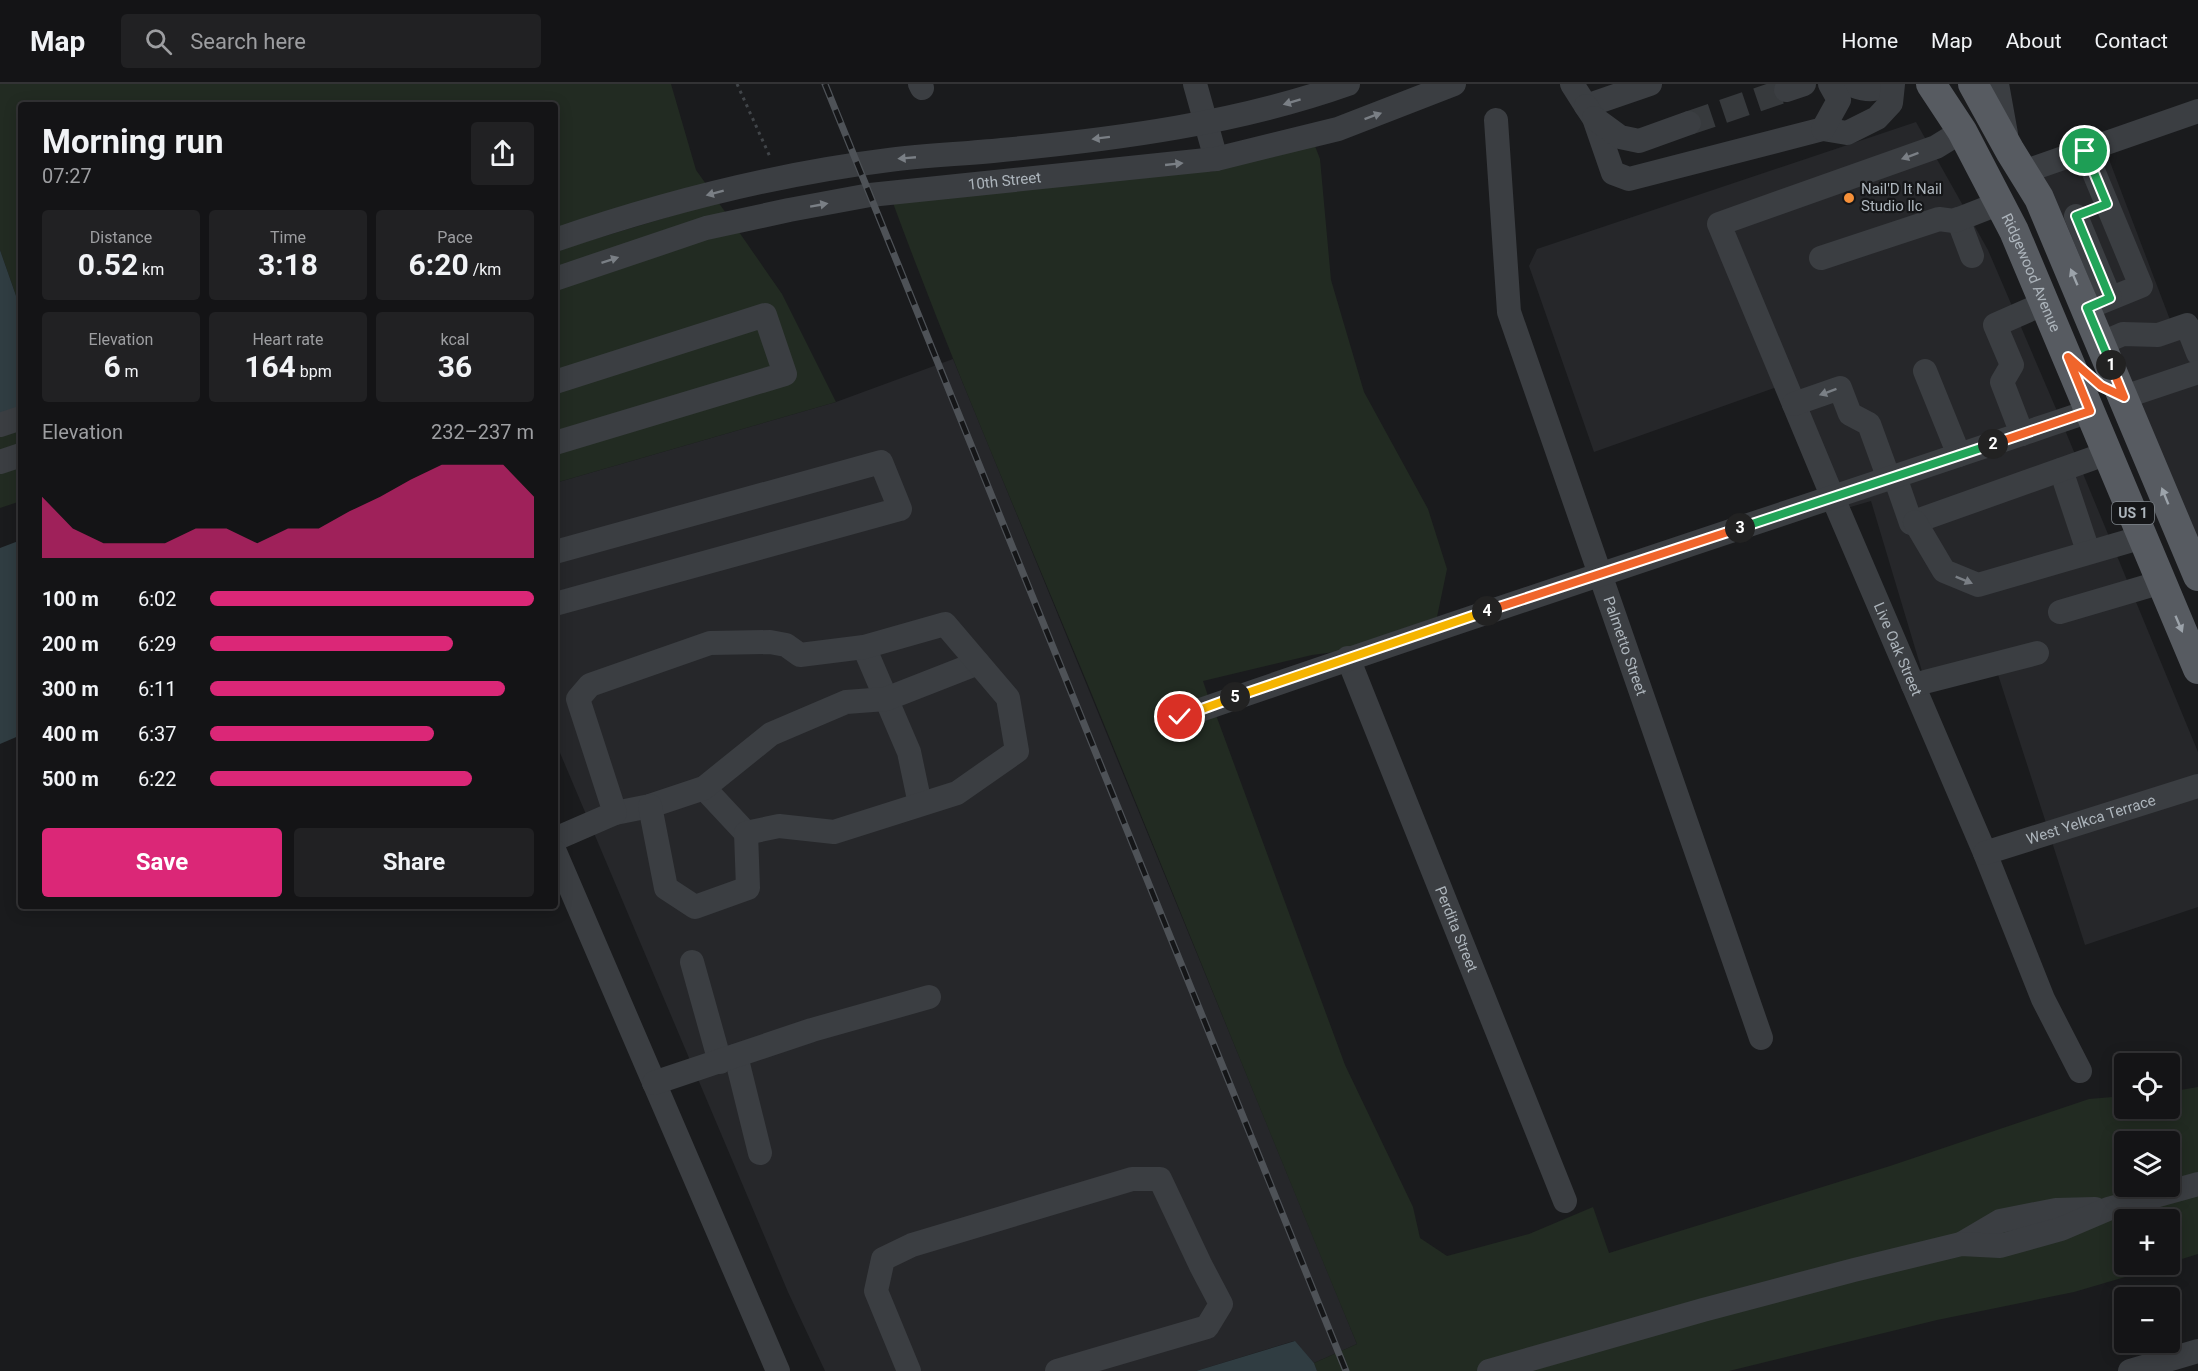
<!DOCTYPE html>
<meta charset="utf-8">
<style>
:root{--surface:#141416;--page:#212123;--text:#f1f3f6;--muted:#9d9ea1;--line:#333335;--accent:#db2777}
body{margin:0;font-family:Roboto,sans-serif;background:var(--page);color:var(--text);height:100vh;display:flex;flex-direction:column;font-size:22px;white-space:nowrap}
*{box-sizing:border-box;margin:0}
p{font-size:20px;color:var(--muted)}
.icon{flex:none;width:33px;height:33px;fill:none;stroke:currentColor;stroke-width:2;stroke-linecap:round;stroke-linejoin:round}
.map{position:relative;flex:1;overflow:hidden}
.panel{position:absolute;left:18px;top:18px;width:540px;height:807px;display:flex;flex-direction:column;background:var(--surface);border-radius:6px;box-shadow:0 3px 15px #0003,0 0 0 2px var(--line)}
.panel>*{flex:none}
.controls{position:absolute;left:2114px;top:969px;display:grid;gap:12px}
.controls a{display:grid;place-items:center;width:66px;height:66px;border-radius:6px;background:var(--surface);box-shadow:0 3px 15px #0003,0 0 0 2px var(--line);font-size:30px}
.pin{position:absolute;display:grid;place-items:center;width:51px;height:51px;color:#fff;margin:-26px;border:3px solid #fff;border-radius:50%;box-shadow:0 2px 6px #0007}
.km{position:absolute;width:30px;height:30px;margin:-15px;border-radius:50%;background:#222;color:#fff;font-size:16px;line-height:30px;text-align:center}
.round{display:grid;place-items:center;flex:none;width:63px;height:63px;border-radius:6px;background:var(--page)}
.overview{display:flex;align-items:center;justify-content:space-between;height:102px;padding:0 24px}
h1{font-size:33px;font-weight:700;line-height:45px}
.metrics{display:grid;grid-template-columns:repeat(3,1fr);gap:9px;height:102px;padding:6px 24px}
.metrics div{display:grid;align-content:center;border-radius:6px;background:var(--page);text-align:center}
.metrics b{font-size:30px;font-weight:700}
.metrics small{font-size:16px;font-weight:400}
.metrics p{font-size:16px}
.chart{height:168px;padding:12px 24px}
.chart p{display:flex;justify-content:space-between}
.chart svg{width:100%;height:108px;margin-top:6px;fill:var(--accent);opacity:.7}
.cta{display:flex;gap:12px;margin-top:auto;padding:12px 24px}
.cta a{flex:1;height:69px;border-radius:6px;background:var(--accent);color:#fff;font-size:24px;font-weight:700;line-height:69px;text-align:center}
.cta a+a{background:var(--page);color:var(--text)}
ul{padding:0 24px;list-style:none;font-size:20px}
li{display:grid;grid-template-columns:96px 72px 1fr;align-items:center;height:45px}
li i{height:15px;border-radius:8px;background:var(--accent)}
header{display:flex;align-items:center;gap:36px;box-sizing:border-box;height:84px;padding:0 30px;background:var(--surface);border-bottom:2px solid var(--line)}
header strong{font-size:28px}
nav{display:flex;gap:33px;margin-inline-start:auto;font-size:21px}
.search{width:420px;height:54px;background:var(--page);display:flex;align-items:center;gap:15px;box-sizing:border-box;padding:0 21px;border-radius:6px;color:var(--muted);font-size:22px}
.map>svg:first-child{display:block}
.built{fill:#26272a}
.green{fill:#222b22;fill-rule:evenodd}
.water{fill:#303d42}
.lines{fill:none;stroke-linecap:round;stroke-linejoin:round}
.minor-tunnel{stroke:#373a3d;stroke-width:24;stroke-dasharray:24 12;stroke-linecap:butt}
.path{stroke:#414549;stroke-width:3;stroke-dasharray:3 4.5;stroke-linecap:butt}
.minor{stroke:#3b3e42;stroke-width:24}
.major{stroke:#575b61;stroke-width:30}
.rail-casing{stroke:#4e5257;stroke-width:7}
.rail{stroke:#151618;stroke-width:4.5;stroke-dasharray:14;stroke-linecap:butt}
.oneway{fill:#7a7f85}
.oneway2{fill:#9ca3aa}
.split-1-casing{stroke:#fff;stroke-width:12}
.split-2-casing{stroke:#fff;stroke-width:12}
.split-3-casing{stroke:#fff;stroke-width:12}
.split-4-casing{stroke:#fff;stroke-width:12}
.split-5-casing{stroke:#fff;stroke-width:12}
.split-6-casing{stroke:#fff;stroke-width:12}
.split-1{stroke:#22a559;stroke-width:8}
.split-2{stroke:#f0652b;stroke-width:8}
.split-3{stroke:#22a559;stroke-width:8}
.split-4{stroke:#f0652b;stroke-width:8}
.split-5{stroke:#f5b400;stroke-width:8}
.split-6{stroke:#f5b400;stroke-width:8}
.poi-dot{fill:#f69039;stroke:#151618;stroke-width:2}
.labels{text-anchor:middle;stroke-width:4.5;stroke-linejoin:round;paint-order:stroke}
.shield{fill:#151618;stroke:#7f858b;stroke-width:1.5}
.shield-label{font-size:14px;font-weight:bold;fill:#adb5bc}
.street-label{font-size:15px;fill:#adb5bc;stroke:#151618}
.poi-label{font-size:15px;fill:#adb5bc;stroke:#151618;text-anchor:start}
</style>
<header>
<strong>Map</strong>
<div class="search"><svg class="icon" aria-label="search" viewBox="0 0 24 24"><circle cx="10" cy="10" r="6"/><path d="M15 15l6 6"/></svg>Search here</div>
<nav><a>Home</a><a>Map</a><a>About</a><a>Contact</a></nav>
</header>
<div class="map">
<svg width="2198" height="1287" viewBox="0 0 2198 1287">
<rect width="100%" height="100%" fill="#1a1b1d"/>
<path class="built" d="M1916,38L1988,166L2057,327L1838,402L1724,126L1708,135L1777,303L1594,368L1529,182L1537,165Z
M2107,70L2172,241L2198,236V277L2129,301L2043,92Z
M953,275L1357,1260L1314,1279L1294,1257L1196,1287H825L788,1208L555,657V399L836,318Z
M2198,299V461L2138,320Z
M2065,346L2198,668V691L2046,739L1992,572L1924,594L1871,417L1847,424L1846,421Z
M2198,712V823L2085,861L2052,758Z"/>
<path class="green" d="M0,0H671L696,86L706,100L555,145V21H21V226L0,166Z
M1315,62L1320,75L1331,196L1364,308L1428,425L1447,485L1437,533L1335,568L1312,571L1203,597L1208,612L1169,626L1174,645L1216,631L1345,981L1413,1123L1420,1154L1447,1172L1529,1150L1593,1123L1609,1169L1890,1082L2089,1015L2124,1012V1024H2169V1008L2198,1003V1170L2169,1179V1136H2124V1180L2166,1181L2074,1208L1937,1236L1729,1287H1317L1314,1279L1357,1260C1266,1041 1178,821 1088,601C1022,441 953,282 893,119L1209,86L1210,88ZM2124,1058H2169V1102H2124Z
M718,118L726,129L555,184V167Z
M739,148L782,210L836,318L555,399V205L709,154Z
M21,344V360L0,367V352Z
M21,382V417L0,424V389Z"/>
<path class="water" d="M0,166L21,226V323L0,330Z
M21,456V651L0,660V464Z
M1295,1257L1314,1279L1317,1287H1196Z"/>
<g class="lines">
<path class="minor-tunnel" d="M1689,39L1786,6"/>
<path class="path" d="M737,0L771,75"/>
<g class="minor">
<path d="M920,0L922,4"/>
<path d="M1195,0L1216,75"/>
<path d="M1572,0L1586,22L1650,0"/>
<path d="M1853,0L1854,2C1868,7 1877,6 1891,0"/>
<path d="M1997,0L2006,50"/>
<path d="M1786,6L1804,0"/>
<path d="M1586,22L1594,34L1613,89L1629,95L1823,45L1847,49L1877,34L1891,19L1893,0"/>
<path d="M1594,34L1620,53L1639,57L1689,39"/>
<path id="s1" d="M1496,36L1509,228L1761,954"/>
<path d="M1823,45L1839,16L1830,0"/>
<path id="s2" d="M1962,47L1936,63L1719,140L1833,414L1985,769L2043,915L2080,987"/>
<path d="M2085,67L2141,202L2087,224"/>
<path d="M2023,88L2198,27"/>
<path d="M2076,132L2110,214"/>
<path d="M1958,135L1972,172"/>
<path d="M555,156C663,119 776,90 889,76C927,71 964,70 1002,66C1118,55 1238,39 1348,0"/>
<path d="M1821,174L1939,135L1954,137L2000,119"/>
<path id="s3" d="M555,195L706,144L789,126L870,111L1216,75L1338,45L1454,0"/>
<path d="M2102,259L2123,250L2158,251L2187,241L2198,269"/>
<path d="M1925,287L1959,371"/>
<path d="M555,298L765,231L785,290L555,359"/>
<path d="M2124,313L2198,288"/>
<path d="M1794,320L1840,304L1850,330L1869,340L1889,395"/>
<path d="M0,341L21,334"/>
<path d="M2022,350L2002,298L2012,281L1995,241L2045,219"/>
<path d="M0,378L21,371"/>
<path d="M2061,386L2086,461L2092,466"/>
<path d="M1895,393L1911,439L2108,369"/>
<path d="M1915,438L1944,487L1978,501L2143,453"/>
<path d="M555,468L881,378L900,425L555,520"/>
<path d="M2060,528L2162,498"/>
<path d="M864,563L909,668L920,720"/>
<path id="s4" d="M1348,574L1565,1117"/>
<path d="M1913,601L2037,569"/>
<path d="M1180,633C1483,528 1787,429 2090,327"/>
<path d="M704,704L746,749"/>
<path d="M615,729L650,722L704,704L771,650L846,618L886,615L978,579"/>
<path d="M555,755L615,729L578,615L590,601L710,559L770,558L786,561L800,571L864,563L945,540L1008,614L1017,667L957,709L834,748L779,742L746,749L748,804L695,823L666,804L650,722"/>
<path d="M555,768L778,1287"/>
<path id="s5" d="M1985,769L2198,702"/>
<path d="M692,878L720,978"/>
<path d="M736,972L760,1069"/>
<path d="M654,999L812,946L929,913"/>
<path d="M1961,1160L2000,1137L2056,1126L2095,1125"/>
<path d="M909,1287L876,1207L883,1175L912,1161L1132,1095H1160L1201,1182L1221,1220L1207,1243L1057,1287"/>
<path d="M1489,1287L1703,1226L1854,1186L1961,1160L2000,1162L2061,1145L2108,1125L2198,1100"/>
<path d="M2130,1287L2198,1267"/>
</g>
<g class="major">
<path id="s6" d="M1931,0L1962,47L2014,147L2198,585"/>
<path d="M1973,0L2010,67L2039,114L2198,492"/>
</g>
<defs>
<path id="rail" d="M825,0L1346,1287"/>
</defs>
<use href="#rail" class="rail-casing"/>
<use href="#rail" class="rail"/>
</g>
<defs><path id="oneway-solid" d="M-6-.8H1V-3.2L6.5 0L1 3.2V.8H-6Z" transform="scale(1.5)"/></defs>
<g class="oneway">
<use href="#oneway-solid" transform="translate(1292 18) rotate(163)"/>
<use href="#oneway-solid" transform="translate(1373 32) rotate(-20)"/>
<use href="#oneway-solid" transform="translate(1101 54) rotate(173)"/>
<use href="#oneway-solid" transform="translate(1910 72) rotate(160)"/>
<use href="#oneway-solid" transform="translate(907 74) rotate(175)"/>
<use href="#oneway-solid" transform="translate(1174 80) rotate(-6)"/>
<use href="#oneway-solid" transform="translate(715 109) rotate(165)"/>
<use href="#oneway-solid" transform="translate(819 121) rotate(-10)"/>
<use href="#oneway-solid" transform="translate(610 176) rotate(-18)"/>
<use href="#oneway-solid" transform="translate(1828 308) rotate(160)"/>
<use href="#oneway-solid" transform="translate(1964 496) rotate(22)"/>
</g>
<g class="oneway2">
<use href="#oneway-solid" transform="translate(2074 193) rotate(-113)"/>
<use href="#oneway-solid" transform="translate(2165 412) rotate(-112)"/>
<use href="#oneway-solid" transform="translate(2179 540) rotate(67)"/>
</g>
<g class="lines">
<defs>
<path id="split-1" d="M2085,67L2107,120L2076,132L2110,214L2087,224L2111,281"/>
<path id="split-2" d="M1993,360L2090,327L2068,273L2101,302L2124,313L2111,281"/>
<path id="split-3" d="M1740,444L1993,360"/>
<path id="split-4" d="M1487,527L1740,444"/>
<path id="split-5" d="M1235,613L1487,527"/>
<path id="split-6" d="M1180,633L1235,613"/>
</defs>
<use href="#split-1" class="split-1-casing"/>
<use href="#split-2" class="split-2-casing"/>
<use href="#split-3" class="split-3-casing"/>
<use href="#split-4" class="split-4-casing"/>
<use href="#split-5" class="split-5-casing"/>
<use href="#split-6" class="split-6-casing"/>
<use href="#split-1" class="split-1"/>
<use href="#split-2" class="split-2"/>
<use href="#split-3" class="split-3"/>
<use href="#split-4" class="split-4"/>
<use href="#split-5" class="split-5"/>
<use href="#split-6" class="split-6"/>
</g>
<circle class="poi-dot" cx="1849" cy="114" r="6"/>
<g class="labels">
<rect class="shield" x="2112" y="418" width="42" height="22" rx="4.5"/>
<g class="shield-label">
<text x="2133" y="434">US 1</text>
</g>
<g class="street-label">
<text dy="5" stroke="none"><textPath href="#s3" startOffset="462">10th Street</textPath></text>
<text dy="5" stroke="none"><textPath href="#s6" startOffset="214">Ridgewood Avenue</textPath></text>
<text dy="5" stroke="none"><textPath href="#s1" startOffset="546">Palmetto Street</textPath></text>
<text dy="5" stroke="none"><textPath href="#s2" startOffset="722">Live Oak Street</textPath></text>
<text dy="5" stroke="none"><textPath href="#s5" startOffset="111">West Yelkca Terrace</textPath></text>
<text dy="5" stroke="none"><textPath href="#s4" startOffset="292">Perdita Street</textPath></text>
</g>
<g class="poi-label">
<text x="1861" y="110">Nail'D It Nail<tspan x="1861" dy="17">Studio llc</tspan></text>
</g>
</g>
</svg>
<div class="controls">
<a><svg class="icon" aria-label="locate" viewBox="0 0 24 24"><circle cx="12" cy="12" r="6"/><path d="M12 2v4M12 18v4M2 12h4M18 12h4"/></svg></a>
<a><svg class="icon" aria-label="layers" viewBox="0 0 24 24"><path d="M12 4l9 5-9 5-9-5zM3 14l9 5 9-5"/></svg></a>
<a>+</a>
<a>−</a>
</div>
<div class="pin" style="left:2085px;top:67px;background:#1e9e55"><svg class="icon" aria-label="arrive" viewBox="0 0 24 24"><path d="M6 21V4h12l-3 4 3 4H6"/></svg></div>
<div class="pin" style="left:1180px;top:633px;background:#d93025"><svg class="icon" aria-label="check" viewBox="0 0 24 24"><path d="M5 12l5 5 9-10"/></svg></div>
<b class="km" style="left:2111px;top:281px">1</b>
<b class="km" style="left:1993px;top:360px">2</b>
<b class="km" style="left:1740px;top:444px">3</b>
<b class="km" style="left:1487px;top:527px">4</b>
<b class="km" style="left:1235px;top:613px">5</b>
<section class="panel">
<div class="overview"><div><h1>Morning run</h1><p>07:27</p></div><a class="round"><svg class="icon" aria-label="share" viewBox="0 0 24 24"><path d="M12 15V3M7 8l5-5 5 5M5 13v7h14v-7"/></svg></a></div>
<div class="metrics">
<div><p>Distance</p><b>0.52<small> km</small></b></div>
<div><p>Time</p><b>3:18</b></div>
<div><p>Pace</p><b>6:20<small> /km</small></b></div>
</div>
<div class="metrics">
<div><p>Elevation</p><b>6<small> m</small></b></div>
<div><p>Heart rate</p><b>164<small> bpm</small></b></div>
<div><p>kcal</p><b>36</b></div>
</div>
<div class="chart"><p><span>Elevation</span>232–237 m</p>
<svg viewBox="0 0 160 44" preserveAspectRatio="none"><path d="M0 44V19L10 32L20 38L30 38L40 38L50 32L60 32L70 38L80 32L90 32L100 25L110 19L120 12L130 6L140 6L150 6L160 19V44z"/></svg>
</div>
<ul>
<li><b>100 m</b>6:02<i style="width:100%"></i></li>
<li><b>200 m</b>6:29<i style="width:75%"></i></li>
<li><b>300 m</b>6:11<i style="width:91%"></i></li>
<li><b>400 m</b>6:37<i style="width:69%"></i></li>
<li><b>500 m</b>6:22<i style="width:81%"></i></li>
</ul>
<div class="cta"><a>Save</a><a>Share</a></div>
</section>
</div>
